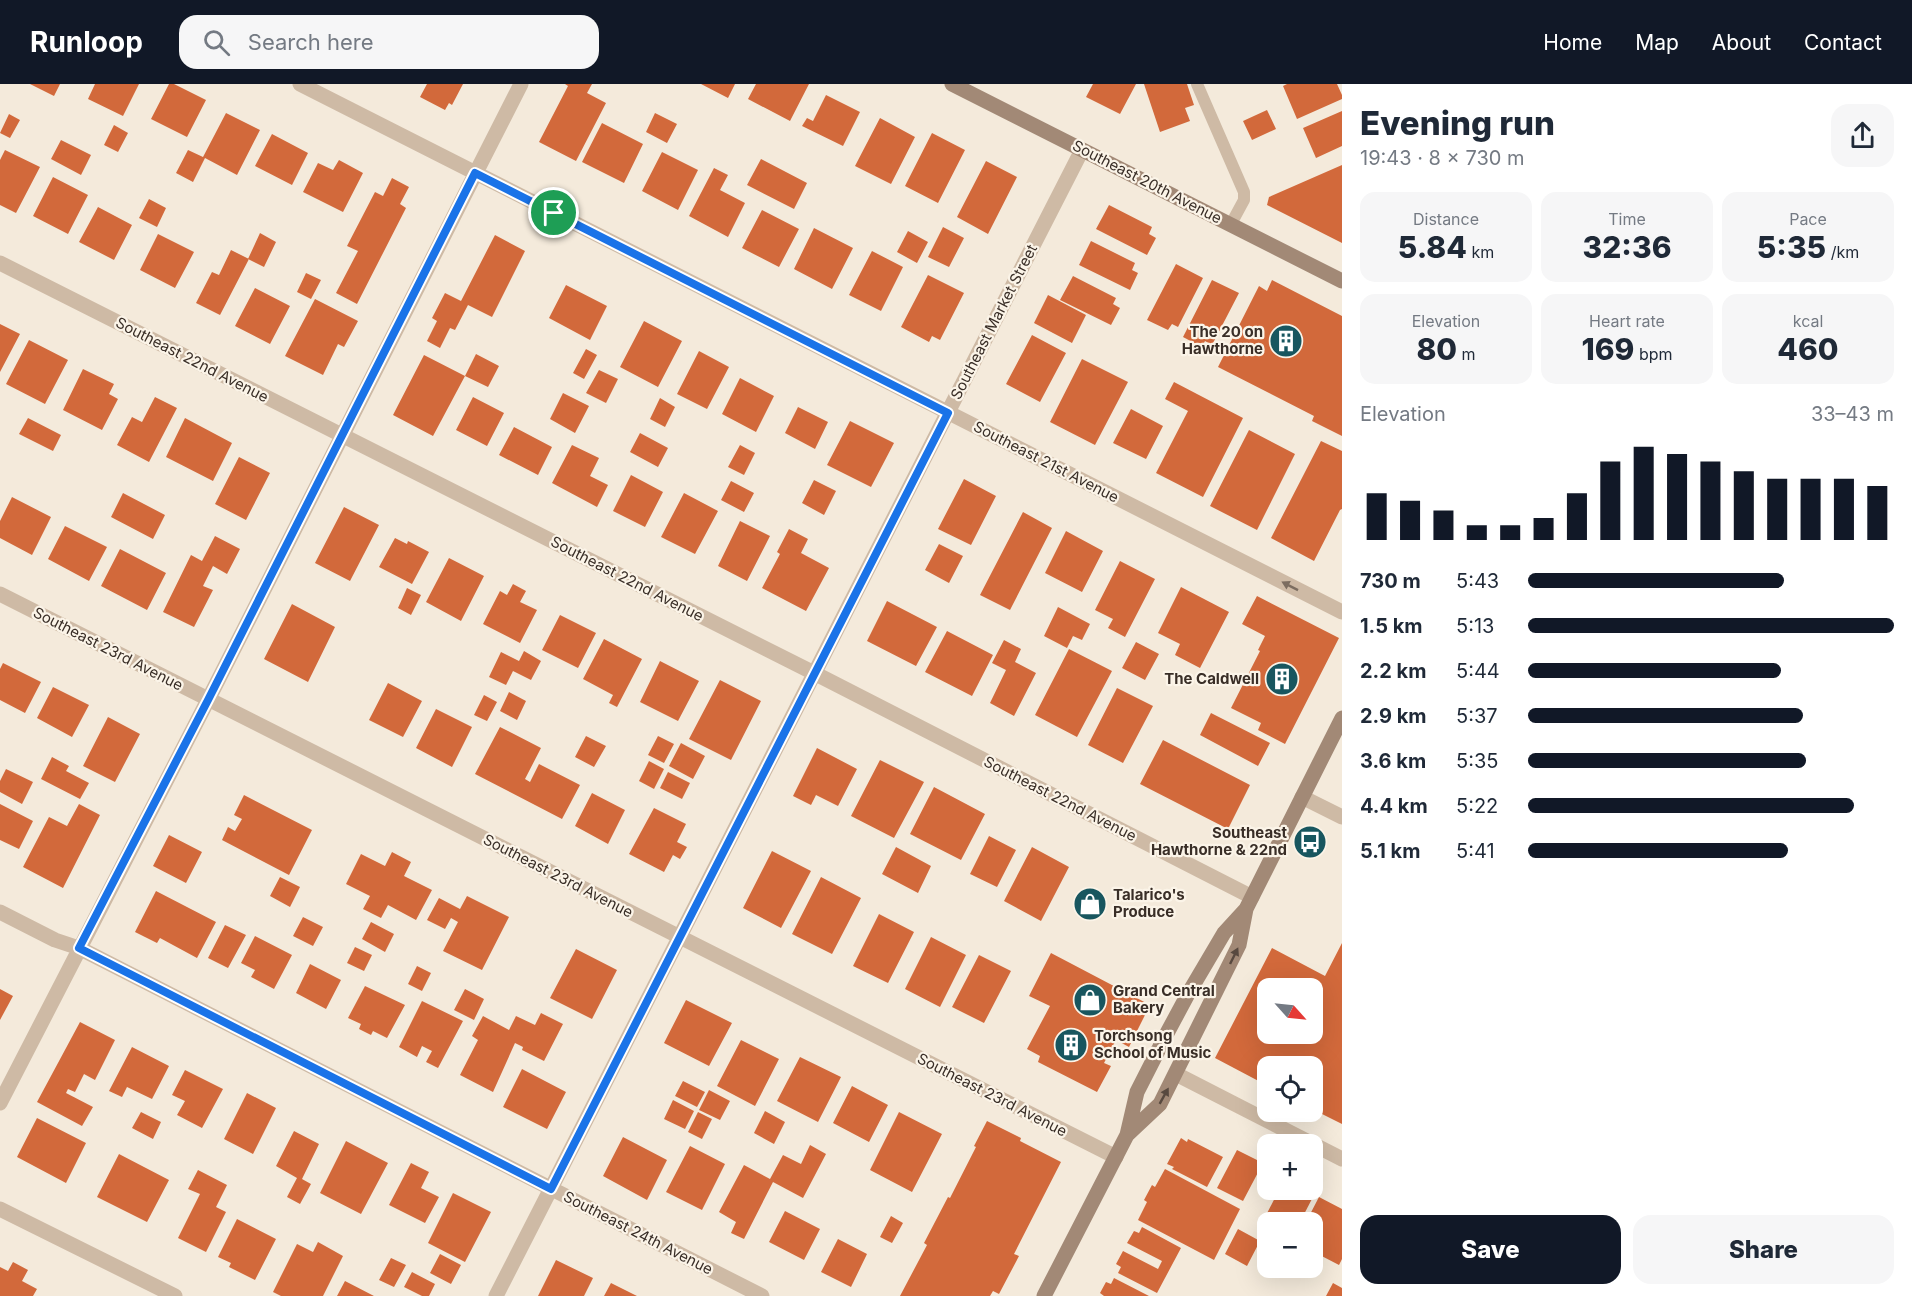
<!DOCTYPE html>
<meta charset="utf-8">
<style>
:root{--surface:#fff;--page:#f6f6f7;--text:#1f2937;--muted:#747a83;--accent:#111827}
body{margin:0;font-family:Inter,sans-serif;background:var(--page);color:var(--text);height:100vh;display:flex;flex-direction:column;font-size:22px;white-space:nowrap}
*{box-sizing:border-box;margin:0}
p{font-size:20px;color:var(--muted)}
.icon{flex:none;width:33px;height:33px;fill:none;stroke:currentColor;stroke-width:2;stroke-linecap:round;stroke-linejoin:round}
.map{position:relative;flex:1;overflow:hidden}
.sheet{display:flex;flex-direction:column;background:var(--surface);width:570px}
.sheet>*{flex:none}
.needle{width:39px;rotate:117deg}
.controls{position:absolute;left:1257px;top:894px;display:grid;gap:12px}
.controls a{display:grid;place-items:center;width:66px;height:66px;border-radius:12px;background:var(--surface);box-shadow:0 6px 24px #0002;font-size:30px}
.pin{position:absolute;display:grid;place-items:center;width:51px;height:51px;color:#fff;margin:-26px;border:3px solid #fff;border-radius:50%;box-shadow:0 2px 6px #0007}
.round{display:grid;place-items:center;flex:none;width:63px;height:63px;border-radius:18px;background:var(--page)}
.summary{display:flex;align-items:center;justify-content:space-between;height:102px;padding:0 18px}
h1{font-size:33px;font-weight:800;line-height:45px}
.metrics{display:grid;grid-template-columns:repeat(3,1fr);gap:9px;height:102px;padding:6px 18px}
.metrics div{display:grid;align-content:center;border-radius:15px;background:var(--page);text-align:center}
.metrics b{font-size:30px;font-weight:800}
.metrics small{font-size:16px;font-weight:400}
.metrics p{font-size:16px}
.chart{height:168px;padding:12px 18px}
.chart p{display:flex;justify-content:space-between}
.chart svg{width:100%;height:108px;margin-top:6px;stroke:var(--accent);stroke-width:6}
.button{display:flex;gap:12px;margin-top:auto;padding:12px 18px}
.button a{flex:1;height:69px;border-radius:18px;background:var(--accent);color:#fff;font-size:24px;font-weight:800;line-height:69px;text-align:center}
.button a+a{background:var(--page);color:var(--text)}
ul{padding:0 18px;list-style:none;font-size:20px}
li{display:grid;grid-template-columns:96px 72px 1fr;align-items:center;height:45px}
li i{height:15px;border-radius:8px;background:var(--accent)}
header{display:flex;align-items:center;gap:36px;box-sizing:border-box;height:84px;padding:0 30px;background:var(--accent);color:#fff}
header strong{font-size:28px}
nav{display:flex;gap:33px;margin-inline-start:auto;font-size:21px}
.search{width:420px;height:54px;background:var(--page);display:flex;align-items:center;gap:15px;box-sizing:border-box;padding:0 21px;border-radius:18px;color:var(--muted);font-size:22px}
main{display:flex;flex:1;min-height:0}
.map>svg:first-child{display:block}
.building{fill:#d2693b;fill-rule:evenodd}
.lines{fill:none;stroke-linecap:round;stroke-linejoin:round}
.lane{stroke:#cebaa5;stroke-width:12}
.street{stroke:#cebaa5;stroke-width:15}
.secondary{stroke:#a28976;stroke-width:15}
.oneway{fill:#7c6d60}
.oneway2{fill:#58493f}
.route-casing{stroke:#fff;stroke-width:12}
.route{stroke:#1a73e8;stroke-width:8}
.labels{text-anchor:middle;stroke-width:4.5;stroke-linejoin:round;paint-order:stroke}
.street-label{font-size:15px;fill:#392e27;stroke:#fbf4e8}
.poi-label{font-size:15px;font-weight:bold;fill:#392e27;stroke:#fbf4e8;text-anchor:end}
</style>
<header>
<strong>Runloop</strong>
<div class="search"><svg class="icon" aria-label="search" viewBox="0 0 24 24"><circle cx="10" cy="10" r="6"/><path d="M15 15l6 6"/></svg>Search here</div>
<nav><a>Home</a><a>Map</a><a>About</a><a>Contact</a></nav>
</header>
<main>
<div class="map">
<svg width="1342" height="1212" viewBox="0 0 1342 1212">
<rect width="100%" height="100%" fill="#f4eadb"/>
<path class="building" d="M30,0H60L54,12Z
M95,0H139L123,32L88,15Z
M169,0H174L206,16L187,53L151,35Z
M427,0H463L452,21L449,19L445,26L420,13Z
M565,0H592L587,9L606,19L576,77L539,58L568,2Z
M701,0H735L728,14Z
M756,0H809L790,37L748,15Z
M1093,0H1136L1120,30L1086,13Z
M1144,0H1187L1194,21L1185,24L1190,37L1160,48Z
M1287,0H1337L1342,11V15L1297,35L1283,2Z
M826,11L860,28L843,62L802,42L807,34L813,37Z
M1267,26L1276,45L1252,56L1243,37Z
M1342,27V62L1316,74L1303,44Z
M226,29L260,46L237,91L205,74L193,98L176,89L188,66L203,73Z
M655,29L677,40L667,59L646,48Z
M9,30L20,36L10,54L0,49Z
M880,34L915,53L891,100L855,82Z
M602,39L643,60L624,99L582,78Z
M114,41L128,49L118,68L104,61Z
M932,49L965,66L938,119L905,102Z
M272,50L308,69L292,101L255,82Z
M61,56L91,71L81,91L51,75Z
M5,66L40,83L16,129L0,121V76Z
M662,68L698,86L678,126L642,107Z
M761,75L807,99L794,125L747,101Z
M339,76L363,89L343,128L303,108L318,79L333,86Z
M986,77L1017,93L988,150L957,133Z
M1342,81V159L1267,121L1269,113Z
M714,84L728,91L720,106L745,119L728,153L689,132Z
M53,93L88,111L68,150L33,132Z
M392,94L409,103L400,120L406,124L357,220L336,209L358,167L347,162L375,108L383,112Z
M149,115L166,124L157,143L139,134Z
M1109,121L1152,143L1149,150L1156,154L1147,171L1096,145Z
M98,123L132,141L114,176L79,158Z
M762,126L799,145L779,183L742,164Z
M943,143L964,154L949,183L928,173Z
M814,144L853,164L832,205L794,185Z
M908,147L928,158L917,179L897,168Z
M260,149L276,158L264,183L248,175Z
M158,150L194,168L175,204L140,186Z
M495,151L525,167L492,233L468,221L455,246L450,244L440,264L427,257L437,237L432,234L445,209L461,217Z
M1091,157L1135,179L1132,186L1138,189L1130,206L1079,181Z
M231,166L249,175L220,231L196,219L212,188L219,191Z
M872,167L903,183L881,227L849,211Z
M1176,180L1203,194L1178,243L1172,240L1168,246L1147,236Z
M306,189L321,196L311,215L297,208Z
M928,191L964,209L940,256L932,252L929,258L901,243Z
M1073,192L1116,214L1113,220L1120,224L1111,241L1060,216Z
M1212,196L1239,209L1212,261L1205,257L1202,263L1183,253Z
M1272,196L1342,232V352L1312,337L1314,332L1218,283L1259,202L1267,207Z
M566,201L607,222L590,256L549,234Z
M255,204L290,222L270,260L235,242Z
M1048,211L1086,231L1072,259L1034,239Z
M315,215L358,237L344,263L338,260L323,291L285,272Z
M644,237L682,257L658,303L620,283Z
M0,240L20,250L0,288Z
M1032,251L1066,269L1040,318L1006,300Z
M29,256L68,276L45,320L6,300Z
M586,265L597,271L584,295L573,289Z
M699,267L729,283L707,325L677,310Z
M476,270L499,282L488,303L465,292Z
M424,271L465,292L433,352L393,331Z
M1082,275L1128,298L1095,361L1050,338Z
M83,285L114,300L109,310L118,315L102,346L63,326Z
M599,286L618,295L606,319L586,309Z
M740,294L774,312L756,348L722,330Z
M1174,298L1243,334L1203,413L1156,389L1188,327L1165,315Z
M563,309L589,322L575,349L550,335Z
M155,313L177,324L149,378L117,361L132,333L142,338Z
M473,313L504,329L487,362L456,346Z
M660,314L675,323L665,343L650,335Z
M798,323L828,338L815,365L785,349Z
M1131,325L1163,342L1146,375L1113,359Z
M28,334L61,351L53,367L19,350Z
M185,334L232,359L213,397L166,373Z
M850,337L894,359L871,403L827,381Z
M514,343L552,363L538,391L499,371Z
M1249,346L1295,370L1257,446L1210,422Z
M640,349L668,364L658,383L630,368Z
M1321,357L1342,367V425L1340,426L1314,477L1271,454Z
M572,361L599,374L590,392L608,401L597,423L552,399Z
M740,361L755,369L744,391L728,383Z
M239,373L270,389L246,436L215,420Z
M631,391L663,408L645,443L613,427Z
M964,395L996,412L971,461L938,445Z
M814,396L836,407L824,431L802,419Z
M731,397L754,409L744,428L721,416Z
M123,409L165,431L153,455L111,433Z
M684,409L718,427L695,470L661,453Z
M12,413L51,433L32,471L0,454V437Z
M344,423L379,441L350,497L315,479Z
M1023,428L1052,444L1010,526L980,511Z
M740,437L770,452L747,497L718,482Z
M65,442L107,463L89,497L48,475Z
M789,445L808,455L801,469L829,484L806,527L762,504L780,470L777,468Z
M1066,447L1103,467L1082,508L1045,489Z
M215,452L240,465L227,490L213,482L203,502L213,506L194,543L163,528L191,471L202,477Z
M395,454L407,460L408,457L429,468L412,500L379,483Z
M939,460L963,472L949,499L925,486Z
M120,465L166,489L147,526L101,502Z
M449,474L484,492L461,537L426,518Z
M1120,477L1155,495L1125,553L1108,544L1113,535L1095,526Z
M513,500L526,507L520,518L537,526L520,559L483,540L500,507L507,511Z
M1181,503L1229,528L1200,584L1175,571L1180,560L1158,549Z
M407,504L421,511L411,531L398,524Z
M1257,512L1339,554L1285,660L1258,646L1261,639L1231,624L1260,567L1258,566L1265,552L1242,540Z
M887,517L937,543L916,582L867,557Z
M292,520L335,543L308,598L264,575Z
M1058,523L1090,540L1082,556L1073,552L1067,564L1044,552Z
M560,531L596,549L578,584L542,566Z
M947,547L993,571L972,612L925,588Z
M604,555L642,575L617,623L609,619L613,611L583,595Z
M1004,556L1021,565L1015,578L1036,589L1014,632L990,619L1006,586L992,579Z
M1136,558L1159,570L1145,596L1122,584Z
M1069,565L1112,587L1077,653L1035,631Z
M524,567L541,577L531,596L513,587L506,601L489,593L501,568L519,577Z
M660,577L699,597L678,637L640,618Z
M3,579L41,598L25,629L0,616V585Z
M720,596L761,617L731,676L689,655Z
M388,599L422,617L403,653L369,636Z
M53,603L89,621L72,653L37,634Z
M1117,604L1153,622L1123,679L1088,661Z
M509,608L526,617L517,636L500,627Z
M484,611L497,618L487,637L474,631Z
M436,625L472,643L452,683L416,664Z
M1211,629L1270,659L1258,682L1200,651Z
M108,633L140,650L115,698L83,682Z
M500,643L541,664L525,695L530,698L539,680L580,701L562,735L475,690Z
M586,652L606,662L594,683L575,673Z
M658,652L674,660L664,679L648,671Z
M1163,656L1250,701L1228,745L1140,700Z
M681,659L705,672L693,695L669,682Z
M817,664L857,685L838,722L816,711L811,721L793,712Z
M52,673L69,682L66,687L89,699L80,715L41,695Z
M880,676L924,698L894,754L851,732Z
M649,677L664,685L654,705L639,697Z
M6,685L33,698L22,720L0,708V697Z
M668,688L690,699L682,715L660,704Z
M934,703L985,730L961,776L910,750Z
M592,709L625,726L608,760L575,742Z
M244,711L312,746L289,791L222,756L228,743L235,747L242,735L234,731Z
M0,720L33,737L19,765L0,756Z
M79,720L100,731L63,804L23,783L49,733L67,742Z
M654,724L686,740L677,758L687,763L680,775L673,771L664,788L629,770Z
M169,751L202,768L186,799L153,782Z
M989,752L1016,766L997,803L970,790Z
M896,763L931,782L918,809L882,790Z
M1032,763L1069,783L1041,837L1004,817Z
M772,767L811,787L781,844L743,824Z
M392,768L411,778L404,792L432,806L416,836L388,821L381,834L363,825L370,812L346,800L361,770L385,782Z
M280,793L300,803L290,823L270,812Z
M821,793L861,814L832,870L792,850Z
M156,807L216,838L197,874L160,854L157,859L135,848Z
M467,812L509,833L482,886L443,867L458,838L451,834L445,845L427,836L439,814L460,825Z
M879,830L914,848L888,899L853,882Z
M303,833L323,843L313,862L293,852Z
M371,838L394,850L385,868L362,855Z
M225,841L246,851L228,884L208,874Z
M255,852L292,871L274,905L251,893L255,886L241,879Z
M931,853L966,871L940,923L905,905Z
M1342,859V1040L1312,1025V982H1268V1002L1215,974L1272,864L1325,892ZM1268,904H1312V950H1268Z
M355,863L372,871L364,887L347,879Z
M576,865L617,886L592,935L550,914Z
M1051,869L1150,921L1129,963L1116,956L1104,979L1111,982L1097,1008L1038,978L1040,972L1027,965L1050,922L1029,912Z
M979,871L1011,887L984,939L952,923Z
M310,880L341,896L326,925L296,909Z
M417,882L431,889L422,907L408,900Z
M365,902L405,921L387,954L373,947L371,951L359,945L361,940L348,934Z
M0,905L13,912L0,936Z
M465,905L484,915L474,936L454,926Z
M686,916L732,939L709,982L664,959Z
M422,917L463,937L438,984L426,978L432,967L422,962L417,973L399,963Z
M541,929L563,940L544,977L522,966L523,963L515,959L493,1008L460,991L478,956L472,952L483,932L509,946L516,932L535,941Z
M80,938L115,956L95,996L84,990L75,1008L68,1005L66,1009L93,1023L82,1042L37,1018Z
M741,956L779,975L755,1022L717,1002Z
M132,963L169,982L152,1015L127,1003L122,1013L109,1007Z
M800,973L841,993L818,1038L777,1017Z
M522,985L566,1008L547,1045L503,1023Z
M185,986L223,1005L202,1044L177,1031L185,1017L172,1011Z
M683,997L705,1008L697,1023L675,1012Z
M852,1002L888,1021L869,1058L833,1039Z
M709,1006L730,1017L720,1036L699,1026Z
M247,1009L276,1024L253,1070L224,1055Z
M673,1016L694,1027L685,1045L664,1035Z
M765,1027L785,1038L774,1060L754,1049Z
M141,1028L161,1038L153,1055L132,1044Z
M698,1028L712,1035L702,1055L688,1048Z
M899,1028L942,1050L912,1108L870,1086Z
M37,1034L86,1059L66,1099L17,1073Z
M987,1037L1021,1054L1020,1057L1061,1078L1014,1170L1019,1172L999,1210L993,1207L990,1212H900L927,1161L924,1159L948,1113L950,1114L976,1063L974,1062Z
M294,1047L319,1060L302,1095L311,1100L300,1120L287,1113L297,1094L276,1082Z
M623,1053L667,1076L647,1116L603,1092Z
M1181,1054L1187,1058L1188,1055L1223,1073L1207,1103L1172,1085L1174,1083L1167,1080Z
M346,1057L388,1079L361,1130L320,1109Z
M810,1061L826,1070L803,1114L773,1098L744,1155L731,1149L736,1138L719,1128L744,1081L770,1095L783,1071L801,1080Z
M690,1062L725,1080L702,1126L666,1108Z
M1237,1066L1263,1079L1243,1117L1217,1104Z
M119,1070L169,1096L147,1138L97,1113Z
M411,1079L429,1088L421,1104L439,1113L425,1139L389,1121Z
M1165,1085L1240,1125L1214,1176L1138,1136L1147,1118L1144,1116L1152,1101L1155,1103Z
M198,1086L227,1101L216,1123L226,1128L206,1168L178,1154L200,1110L188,1105Z
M1279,1106H1303L1314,1111L1300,1138H1268V1144L1261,1141Z
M453,1109L491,1128L465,1178L428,1159Z
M1319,1113L1342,1125V1175L1339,1181L1312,1167V1138H1306Z
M785,1127L820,1145L804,1176L769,1158Z
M891,1132L903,1139L892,1159L880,1153Z
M237,1135L276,1155L255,1196L229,1183L231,1179L218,1173Z
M1142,1143L1181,1164L1157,1209L1118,1189L1121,1183L1116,1180L1123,1167L1158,1185L1162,1177L1127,1159L1134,1147L1139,1149Z
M1238,1145L1260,1157L1247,1182L1225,1170Z
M838,1155L867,1170L851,1203L821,1188Z
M318,1158L343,1172L323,1212H281L273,1208L297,1160L313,1168Z
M440,1170L461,1181L451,1200L430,1189Z
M391,1174L406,1181L394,1203L379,1196Z
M556,1176L593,1194L584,1212H538Z
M13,1178L28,1186L22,1197L37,1205L33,1212H0V1183L8,1187Z
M412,1188L435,1200L429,1212H422L404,1203Z
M1114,1194L1149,1212H1104L1100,1209L1106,1198L1111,1200Z
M345,1197L374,1212H337Z
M611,1199L637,1212H604Z
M1333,1199L1342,1204V1212H1326Z"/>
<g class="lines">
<path class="lane" d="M1197,0L1244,108V116L1231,140"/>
<path class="street" d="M300,0L1342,528
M0,179L814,589L1252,813
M0,510L1116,1073
M1302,713L1342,733
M0,828L55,856L79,864L762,1212
M1176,990L1342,1075
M0,1019L208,616L521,0
M0,1125L175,1212
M496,1212L1082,66"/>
<path class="secondary" d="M952,0L1342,197
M1127,1051L1160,1020L1239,861L1246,825
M1044,1212L1127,1051L1137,1008L1166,951L1188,910L1224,849L1246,825L1342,634"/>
</g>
<defs><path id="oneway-solid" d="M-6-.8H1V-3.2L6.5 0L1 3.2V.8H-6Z" transform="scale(1.5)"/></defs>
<use class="oneway" href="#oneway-solid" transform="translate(1290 502) rotate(-153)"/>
<g class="oneway2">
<use href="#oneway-solid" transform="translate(1234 872) rotate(-64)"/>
<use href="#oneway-solid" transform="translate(1164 1012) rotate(-61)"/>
</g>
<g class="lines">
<defs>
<path id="route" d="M475,89L948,329L551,1105L79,864L208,616Z"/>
</defs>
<use href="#route" class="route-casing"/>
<use href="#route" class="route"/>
</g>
<defs>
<symbol id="building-disc" viewBox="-11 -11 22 22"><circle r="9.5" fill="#18565f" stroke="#fbf4e8"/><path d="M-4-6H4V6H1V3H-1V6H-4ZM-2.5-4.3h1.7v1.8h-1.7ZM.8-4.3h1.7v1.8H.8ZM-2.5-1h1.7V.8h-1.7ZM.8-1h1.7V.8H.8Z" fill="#fff"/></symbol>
<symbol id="bus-disc" viewBox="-11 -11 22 22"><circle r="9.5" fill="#18565f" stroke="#fbf4e8"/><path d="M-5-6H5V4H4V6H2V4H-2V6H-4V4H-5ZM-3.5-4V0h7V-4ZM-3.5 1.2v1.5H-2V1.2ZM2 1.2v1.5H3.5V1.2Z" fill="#fff"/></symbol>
<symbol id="shop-disc" viewBox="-11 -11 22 22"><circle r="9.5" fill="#18565f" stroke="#fbf4e8"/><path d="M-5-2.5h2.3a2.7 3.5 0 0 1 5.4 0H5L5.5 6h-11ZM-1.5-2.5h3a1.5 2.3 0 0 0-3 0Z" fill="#fff"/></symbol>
</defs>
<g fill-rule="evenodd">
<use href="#building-disc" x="1267" y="238" width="38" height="38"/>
<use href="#building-disc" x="1263" y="576" width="38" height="38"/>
<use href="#bus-disc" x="1291" y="739" width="38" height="38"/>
<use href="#shop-disc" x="1071" y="801" width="38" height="38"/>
<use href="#shop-disc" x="1071" y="897" width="38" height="38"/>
<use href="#building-disc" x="1052" y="942" width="38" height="38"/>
</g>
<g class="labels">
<g class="street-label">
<text transform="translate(1147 98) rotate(27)" y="5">Southeast 20th Avenue</text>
<text transform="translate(994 238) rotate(-63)" y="5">Southeast Market Street</text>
<text transform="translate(192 276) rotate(27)" y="5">Southeast 22nd Avenue</text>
<text transform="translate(1046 378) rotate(27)" y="5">Southeast 21st Avenue</text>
<text transform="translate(627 495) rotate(27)" y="5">Southeast 22nd Avenue</text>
<text transform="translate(108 565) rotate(27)" y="5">Southeast 23rd Avenue</text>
<text transform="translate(1060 715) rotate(27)" y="5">Southeast 22nd Avenue</text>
<text transform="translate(558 792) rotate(27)" y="5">Southeast 23rd Avenue</text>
<text transform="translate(992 1011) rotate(27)" y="5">Southeast 23rd Avenue</text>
<text transform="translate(638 1149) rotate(27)" y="5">Southeast 24th Avenue</text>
</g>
<g class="poi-label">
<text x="1263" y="253">The 20 on<tspan x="1263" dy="17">Hawthorne</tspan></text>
<text x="1259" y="600">The Caldwell</text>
<text x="1287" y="754">Southeast<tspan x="1287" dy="17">Hawthorne &amp; 22nd</tspan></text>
<text x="1113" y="816" text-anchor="start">Talarico's<tspan x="1113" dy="17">Produce</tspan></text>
<text x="1113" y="912" text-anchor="start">Grand Central<tspan x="1113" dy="17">Bakery</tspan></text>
<text x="1094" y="957" text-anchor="start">Torchsong<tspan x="1094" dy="17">School of Music</tspan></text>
</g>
</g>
</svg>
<div class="controls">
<a><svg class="needle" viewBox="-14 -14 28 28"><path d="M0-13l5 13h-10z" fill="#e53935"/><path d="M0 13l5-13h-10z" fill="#747a83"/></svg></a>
<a><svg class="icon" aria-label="locate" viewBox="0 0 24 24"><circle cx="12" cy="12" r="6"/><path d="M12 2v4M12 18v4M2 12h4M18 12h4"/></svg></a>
<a>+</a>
<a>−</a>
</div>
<div class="pin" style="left:554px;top:129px;background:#1e9e55"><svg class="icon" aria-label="arrive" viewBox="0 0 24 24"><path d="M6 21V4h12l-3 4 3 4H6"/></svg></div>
</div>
<section class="sheet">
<div class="summary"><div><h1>Evening run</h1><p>19:43 · 8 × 730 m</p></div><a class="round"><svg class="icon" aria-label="share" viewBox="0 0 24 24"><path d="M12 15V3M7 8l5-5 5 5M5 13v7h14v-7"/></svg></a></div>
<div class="metrics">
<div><p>Distance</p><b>5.84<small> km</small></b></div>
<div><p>Time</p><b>32:36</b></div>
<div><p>Pace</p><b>5:35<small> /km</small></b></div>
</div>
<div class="metrics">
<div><p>Elevation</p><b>80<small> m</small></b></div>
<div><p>Heart rate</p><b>169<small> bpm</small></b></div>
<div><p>kcal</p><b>460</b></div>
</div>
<div class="chart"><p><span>Elevation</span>33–43 m</p>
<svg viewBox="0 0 160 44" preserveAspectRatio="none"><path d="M5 44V25M15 44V28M25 44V32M35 44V38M45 44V38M55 44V35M65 44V25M75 44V12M85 44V6M95 44V9M105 44V12M115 44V16M125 44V19M135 44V19M145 44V19M155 44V22"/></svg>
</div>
<ul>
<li><b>730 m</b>5:43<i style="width:70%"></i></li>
<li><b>1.5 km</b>5:13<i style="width:100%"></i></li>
<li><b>2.2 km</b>5:44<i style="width:69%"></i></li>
<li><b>2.9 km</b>5:37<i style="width:75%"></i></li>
<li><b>3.6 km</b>5:35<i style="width:76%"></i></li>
<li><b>4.4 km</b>5:22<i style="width:89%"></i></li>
<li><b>5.1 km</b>5:41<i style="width:71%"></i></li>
</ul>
<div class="button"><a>Save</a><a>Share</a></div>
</section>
</main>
